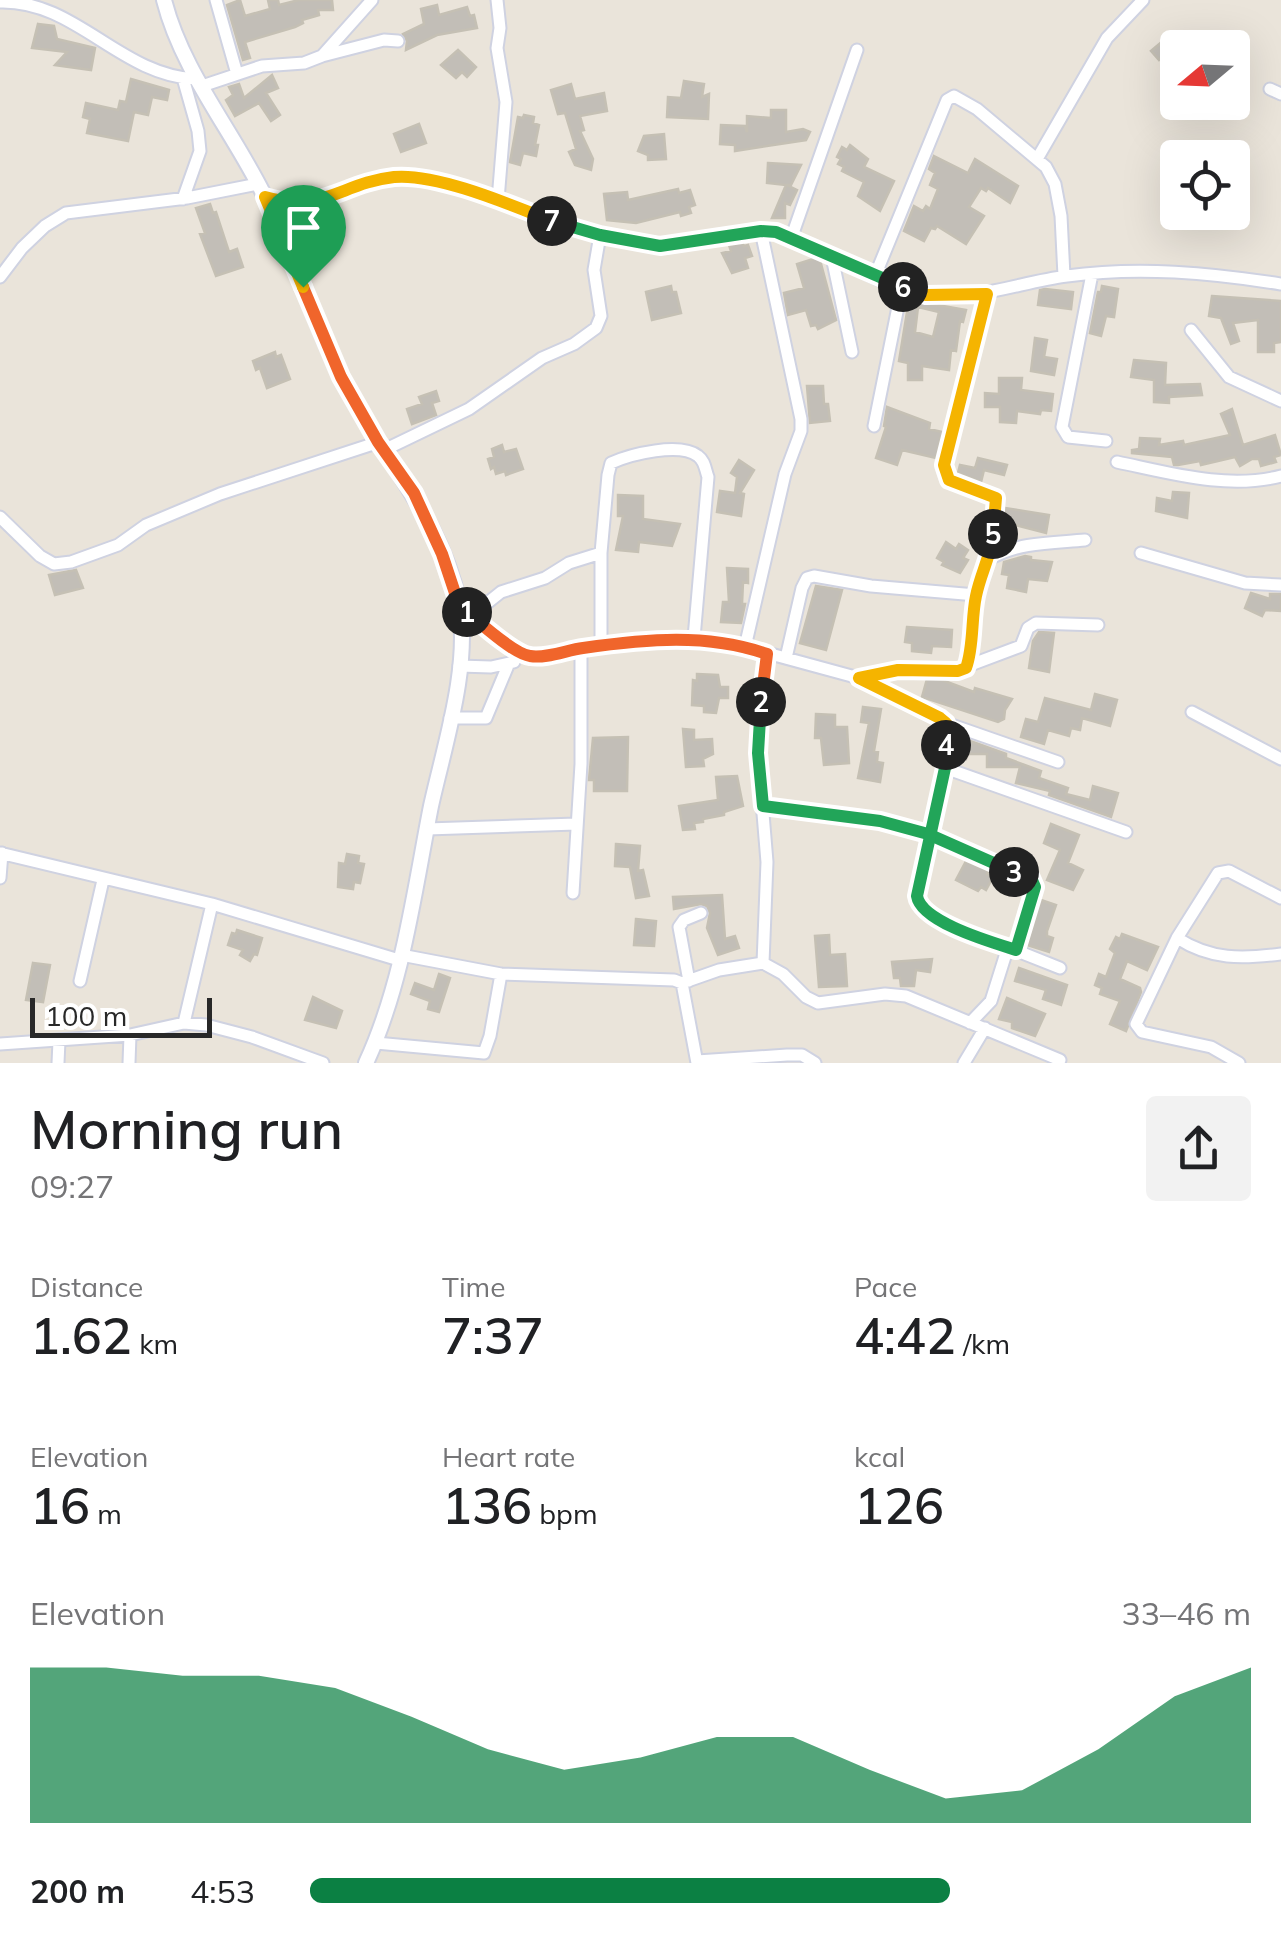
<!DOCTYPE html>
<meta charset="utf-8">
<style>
:root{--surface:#fff;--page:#f2f2f2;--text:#202124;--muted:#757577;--accent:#0b8043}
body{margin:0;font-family:Mulish,sans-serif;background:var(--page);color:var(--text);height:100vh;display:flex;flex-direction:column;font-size:38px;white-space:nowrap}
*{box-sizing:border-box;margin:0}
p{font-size:32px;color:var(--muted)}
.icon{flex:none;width:55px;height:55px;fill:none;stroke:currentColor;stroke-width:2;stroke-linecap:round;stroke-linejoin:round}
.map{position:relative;height:1063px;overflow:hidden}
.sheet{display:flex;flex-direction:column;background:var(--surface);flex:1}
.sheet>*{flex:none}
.needle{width:65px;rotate:251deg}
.fabs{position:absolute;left:1160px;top:30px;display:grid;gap:20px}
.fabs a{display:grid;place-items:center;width:90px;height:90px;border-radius:10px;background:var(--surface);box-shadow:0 10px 40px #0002;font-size:50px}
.scale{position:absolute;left:30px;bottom:25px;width:182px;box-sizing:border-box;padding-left:10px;border:5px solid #282828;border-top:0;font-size:28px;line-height:35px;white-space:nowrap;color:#282828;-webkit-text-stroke:8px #fff;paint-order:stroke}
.pin{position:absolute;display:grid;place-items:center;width:85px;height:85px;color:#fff;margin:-102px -42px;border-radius:50% 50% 50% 0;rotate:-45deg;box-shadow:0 0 10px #0007}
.pin .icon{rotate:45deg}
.km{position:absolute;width:50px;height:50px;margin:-25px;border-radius:50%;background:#222;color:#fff;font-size:28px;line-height:50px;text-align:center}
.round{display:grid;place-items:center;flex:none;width:105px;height:105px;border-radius:10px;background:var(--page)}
.overview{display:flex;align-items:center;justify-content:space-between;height:170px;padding:0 30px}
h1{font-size:55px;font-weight:600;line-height:75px}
.stats{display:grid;grid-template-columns:repeat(3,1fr);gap:15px;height:170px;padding:10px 30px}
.stats div{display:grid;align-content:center}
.stats b{font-size:50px;font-weight:600}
.stats small{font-size:28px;font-weight:400}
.stats p{font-size:28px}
.chart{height:280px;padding:20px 30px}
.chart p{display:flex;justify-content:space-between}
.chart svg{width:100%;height:180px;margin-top:10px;fill:var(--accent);opacity:.7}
ul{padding:0 30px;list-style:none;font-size:32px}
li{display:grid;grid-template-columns:160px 120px 1fr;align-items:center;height:75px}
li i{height:25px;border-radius:12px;background:var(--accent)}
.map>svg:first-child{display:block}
.building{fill:#c2beb7;stroke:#c5c0b4;stroke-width:2.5;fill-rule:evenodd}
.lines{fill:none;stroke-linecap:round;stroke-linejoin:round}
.minor-casing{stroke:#cfd2e1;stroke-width:15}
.tertiary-casing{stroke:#cfd2e1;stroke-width:18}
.minor{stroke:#fff;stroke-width:11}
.tertiary{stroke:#fff;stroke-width:14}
.split-1-casing{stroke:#fff;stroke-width:20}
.split-2-casing{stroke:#fff;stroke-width:20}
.split-3-casing{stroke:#fff;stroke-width:20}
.split-4-casing{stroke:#fff;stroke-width:20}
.split-5-casing{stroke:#fff;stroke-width:20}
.split-6-casing{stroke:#fff;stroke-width:20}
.split-7-casing{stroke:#fff;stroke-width:20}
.split-8-casing{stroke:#fff;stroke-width:20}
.split-1{stroke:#f0652b;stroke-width:12}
.split-2{stroke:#f0652b;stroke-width:12}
.split-3{stroke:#22a559;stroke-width:12}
.split-4{stroke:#22a559;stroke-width:12}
.split-5{stroke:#f5b400;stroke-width:12}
.split-6{stroke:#f5b400;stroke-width:12}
.split-7{stroke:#22a559;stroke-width:12}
.split-8{stroke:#f5b400;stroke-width:12}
</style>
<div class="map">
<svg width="1281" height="1063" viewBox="0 0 1281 1063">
<rect width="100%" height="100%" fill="#eae4da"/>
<path class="building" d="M240,0L245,16L270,9L268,0H278L279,5L299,0H332L333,10H318L319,15L302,20L303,23L295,27L245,42L250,58L243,60L227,5Z
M437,5L439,15L467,7L470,16L474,15L477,28L437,35L406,50L407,41L403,34L424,24L421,9Z
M38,24L54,26L57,39L95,48L91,70L55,65L67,52L32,48Z
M1170,35L1178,43V78L1164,56L1159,60L1151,51Z
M458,50L476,67L467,77L462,72L456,78L441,65Z
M272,75L278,88L266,93L280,115L271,121L259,103L235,116L226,100L233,95L229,87L239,84L244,98Z
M131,79L169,90L167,100L152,97L148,115L134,112L128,141L87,133L90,119L83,117L86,103L118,110L120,101L126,102Z
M684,81L704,84L702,97L709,94L708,119L667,117L668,97L681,98Z
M571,84L575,99L604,93L607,111L580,116L584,130L580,131L593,159L591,170L575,165L569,152L576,149L565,113L558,114L551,90Z
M771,110H786V132L803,129L810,132L806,140L735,151V145L720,144L721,125L745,126L747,132V116L771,118Z
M524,115L534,117L533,123L539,125L535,145H538L536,156L523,153L520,165L510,162L518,117L523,118Z
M419,124L426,143L401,152L394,134Z
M664,134L666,159L648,160V155L638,151L644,136Z
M850,145L868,159L864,167L894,181L880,211L858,196L864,182L842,171L844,167L838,164L841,159L837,157L842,147L847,150Z
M934,156L968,173L975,159L1018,186L1010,203L988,188L986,191L981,188L969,207L984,216L966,244L937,226L935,229L931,228L924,241L904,231L914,206L923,211L926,206L930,209L938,189L930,185L935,173L929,169Z
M768,163L801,165L791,185H787L797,190L790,205L785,203V218H772L786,185L767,183Z
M678,189L679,193L690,190L695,205L689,207L691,213L681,216L680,212L636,223L607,220L604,194L627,192L628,200Z
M210,204L213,213L216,212L229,252L237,249L243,267L216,276L200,234L205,233L196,208Z
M742,243L744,246L748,245L752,256L745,258L748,268L732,273L722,253L731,251L729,245Z
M816,258L820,260L836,320L818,329L816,325L811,326L806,310L788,315L784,293L804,288L797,264Z
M671,286L672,292H676L681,313L652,320L646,292Z
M1102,286L1118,289L1114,317L1106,316L1101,336L1090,333L1098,292H1101Z
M1045,289L1073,292L1071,309L1038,305L1040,290Z
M1212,296L1281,301V342L1274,343V352H1258V320L1233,323L1239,341L1231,344L1221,318L1209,316Z
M909,300L966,310L963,322L960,321L956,351L951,350L949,370L922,366V380H908V363L899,361ZM918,307L939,312L933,337L915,332Z
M1035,338L1047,340L1044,357L1057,359L1054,375L1031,371Z
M275,352L276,357L281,355L290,379L267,388L260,368L256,370L253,361Z
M1134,360L1166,363L1165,385L1200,384L1202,395L1169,397V403L1154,402V380L1131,377Z
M999,378H1022L1021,390L1053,394L1051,411L1041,410L1040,414L1017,411L1016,423L1000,422V407H985V393L999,394Z
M807,386H823L824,404H828L830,421L810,423Z
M436,391L439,401L432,403L436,415L412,424L407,409L422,404L419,397Z
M887,407L930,423L929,429L942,432L936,458L902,450L897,465L876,458L886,427L884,426Z
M1232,409L1243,445L1275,435L1281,455L1274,457L1276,462L1261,466L1259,459H1252L1240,466L1235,457L1201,465L1200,461L1178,465H1174L1172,457L1132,453V450L1139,449L1140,438L1160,439L1159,445L1183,441L1184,445L1230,435L1221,414Z
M502,445L504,452L516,449L523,469L506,475L505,471L496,474L494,467L491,469L488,459L494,457L492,449Z
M978,458L1007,465L1004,475L984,470L981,482L958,473L960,465L975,468Z
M739,460L754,470L740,493L744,494L741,516L717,512L720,491L735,493L737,477L731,473Z
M1173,492L1189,493L1187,518L1156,511L1157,498L1172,501Z
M618,495L643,496V519L680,524L672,546L639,542L638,552L616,550L623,516H618Z
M1005,508L1049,515L1046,533L1004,522Z
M946,542L956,549L959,544L968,550L963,558L968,560L960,573L942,565L944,562L937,558Z
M1025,556L1031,557V560L1052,562L1047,581L1028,579L1026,592L1007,588L1009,575L1002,574L1004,562Z
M727,568L748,569V583L743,582L742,604H745L741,623L721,622L723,602H729Z
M76,570L83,588L55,595L49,575Z
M816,586L842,590L826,650L800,643Z
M1251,593L1270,599V594H1281V611L1265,610L1262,616L1245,608Z
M907,627L952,630L951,647L932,646L931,653L912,651V643L905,642Z
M1039,632L1054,633L1049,672L1029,668L1033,641Z
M697,674L718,675L720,687H728V698H719L716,713L704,712V706L692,705L693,680L697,681Z
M927,679L942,680L974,692L975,688L1012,699L1005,710L1004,719L998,722L922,697Z
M1095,694L1117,700L1110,726L1082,718L1080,730L1071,728L1069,736L1048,730L1044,744L1021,737L1026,719L1038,722L1045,698L1091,710Z
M863,707L881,709L874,751L878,752L877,762L883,763L880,782L858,778L869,723L861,722Z
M816,714L835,715V727H847L849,763L824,765L821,738H815Z
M683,729L694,730V740L712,739L713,754L703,759L704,766L686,767Z
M956,736L1006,754V758L1041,771L1039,778L1068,788L1066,794L1090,800L1093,786L1118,793L1111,817L1049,795L1050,791L1016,783L1020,767H987V754H968L966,759L954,754Z
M628,737L627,791H594V780H589L593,738Z
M737,776L743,806L724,812V815L703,819V822L694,823L695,829L683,830L679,806L718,800L716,777Z
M1051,824L1079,835L1068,863L1083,870L1073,890L1047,880L1060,850L1044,843Z
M616,844L640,846L638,871L643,870L649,896L636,898L630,867L615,866Z
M347,854L359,856L358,863L364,864L360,883L354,882L353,889L338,887L339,863L345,864Z
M966,861L989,871L987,874L993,877L986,890L981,887L978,891L956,880Z
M722,895L725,939L735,936L739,948L718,955L707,928L710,913L707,906L701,904L674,909L673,897Z
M1041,900L1056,905L1047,931V936L1053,938L1049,952L1027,945Z
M636,919L656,921L654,946L634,945Z
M237,930L262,938L257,955L254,954L250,961L240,955L243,950L228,945L232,933L236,934Z
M1122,934L1158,947L1147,970L1127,961L1120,979L1140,988L1141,992L1126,1031L1110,1024L1120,1001L1100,994L1102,988L1095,985L1099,974L1106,977L1115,953L1110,949L1116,937L1120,939Z
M829,935L830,955L845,954L847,986L819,987L815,936Z
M932,959L930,972L916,970L914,986H901L900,978H894L892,962Z
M33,963L50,965L43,1002L26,1000Z
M1019,968L1067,985L1061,1005L1043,999L1046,990L1015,981Z
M439,974L450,978L439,1012L428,1009L430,1001L411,994L415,983L434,990Z
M313,997L342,1011L336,1028L305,1020Z
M1007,998L1045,1014L1035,1036L1012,1028V1022L999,1019Z"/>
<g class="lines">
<defs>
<path id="minor" d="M216,0L237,74
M497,0L500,28L497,48L506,102L498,200
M0,2C76,0 119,75 196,79
M322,56L384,40L398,41
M183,78L198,131L200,151L183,199
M202,86L262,66L304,63L322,56L372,0
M1270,89L1281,94
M1037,159L1107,38L1143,0
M265,197C325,214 344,179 398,177C446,175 506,204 551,220C580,231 610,237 640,243C686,251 730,229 776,232C828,246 878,290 932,295C980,300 1021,282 1067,276C1139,266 1211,273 1281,284
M792,236L857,50
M832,257L852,352
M1092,274L1062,427L1068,437L1106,441
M875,276L947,100L954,96L977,109L1046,167L1055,184L1061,216L1064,276
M0,277L22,248L45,226L66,213L187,198L258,184
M1191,330L1229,377L1281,401
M874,426L902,287
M384,450L469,409L542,358L574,344L596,328L601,316L594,270L600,235
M1117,462C1170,473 1228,490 1281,476
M0,517L40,556L54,564L71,562L118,545L146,525L220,494L379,442
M1141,553L1245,583L1281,585
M991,558C1020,542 1052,543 1085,540
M459,605L520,653L532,657L601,646L694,638L745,647L859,678L940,718C959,736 923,865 917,896L920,907L932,917L1060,968
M471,616L501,592L545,578L569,563L601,553
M601,646V553L608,475L611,463C631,454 680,442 698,456C705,461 705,469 708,477L694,638
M745,647L785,474L801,431V419L761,231
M786,658L802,588L807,578L814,576L871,586L976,595
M459,666L491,667L514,662
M965,667L1021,646L1028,628L1036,623L1098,625
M859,678L898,669L958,671L965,667L968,661L976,595L984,569L991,558L997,498L949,480L944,465L987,295
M1192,712L1281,759
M450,718H486L509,663
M946,723L1058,762
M945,768L1126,832
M763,806L880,821L928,834L1031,879L1035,887L1016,950
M427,829L576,824
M0,853L212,904L399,960
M0,878L2,853
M573,893L581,764V648
M1177,938C1211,960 1242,959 1281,954
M401,955L501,974L674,980L682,983L697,1063
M763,963L767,862L758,753L767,655
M80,981L103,880
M689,981L679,927L684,920L701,913
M682,983L719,970L763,963L783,974L806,997L818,1003L885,994L906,996L1060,1060
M184,1023L212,904
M970,1023L991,1001L1008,947
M376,1043L484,1053L490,1036L501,974
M0,1044L130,1035L184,1023L206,1025L252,1037L323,1063
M697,1061L787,1055H802L815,1063
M58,1063L59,1041
M129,1063L130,1035
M964,1063L985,1028
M1239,1063L1211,1047L1142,1032L1136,1024L1177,938L1218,873L1229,871L1281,898"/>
<path id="tertiary" d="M164,0C182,71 232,130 264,195C293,254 312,318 341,377C379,454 441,516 459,604C471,664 444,747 431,806C414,892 403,983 366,1063"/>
</defs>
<use href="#minor" class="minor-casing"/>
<use href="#tertiary" class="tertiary-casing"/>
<use href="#minor" class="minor"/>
<use href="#tertiary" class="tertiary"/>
</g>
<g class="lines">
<defs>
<path id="split-1" d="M303,287L341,377L378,442L414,493L442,554L459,605L467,612"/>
<path id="split-2" d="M467,612C480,623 514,654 530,656C546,659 567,650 583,648C646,639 707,633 767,654L761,702"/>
<path id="split-3" d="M761,702L758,753L763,806L880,821L928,834L1014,872"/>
<path id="split-4" d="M946,745L945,768L917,896C921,922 991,942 1016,950L1035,887L1031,878L1014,872"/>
<path id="split-5" d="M946,745V723L940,718L859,678L898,670L958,671L966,668C974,646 971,619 976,596C981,572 990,559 993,534"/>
<path id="split-6" d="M903,287L926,295L987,294L944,465L949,480L996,498L993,534"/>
<path id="split-7" d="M552,221L600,235L660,246L761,231L776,232L903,287"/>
<path id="split-8" d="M303,287L265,197C323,214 341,183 394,177C437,173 511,205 552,221"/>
</defs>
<use href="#split-1" class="split-1-casing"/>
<use href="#split-2" class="split-2-casing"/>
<use href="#split-3" class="split-3-casing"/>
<use href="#split-4" class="split-4-casing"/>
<use href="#split-5" class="split-5-casing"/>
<use href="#split-6" class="split-6-casing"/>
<use href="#split-7" class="split-7-casing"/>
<use href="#split-8" class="split-8-casing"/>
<use href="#split-1" class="split-1"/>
<use href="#split-2" class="split-2"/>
<use href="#split-3" class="split-3"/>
<use href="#split-4" class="split-4"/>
<use href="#split-5" class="split-5"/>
<use href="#split-6" class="split-6"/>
<use href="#split-7" class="split-7"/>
<use href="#split-8" class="split-8"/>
</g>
</svg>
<div class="fabs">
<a><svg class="needle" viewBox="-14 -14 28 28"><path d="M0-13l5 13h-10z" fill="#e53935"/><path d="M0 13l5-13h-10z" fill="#757577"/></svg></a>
<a><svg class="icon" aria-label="locate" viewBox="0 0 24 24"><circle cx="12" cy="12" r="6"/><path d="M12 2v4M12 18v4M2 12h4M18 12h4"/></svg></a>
</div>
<div class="scale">100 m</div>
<div class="pin" style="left:303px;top:287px;background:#1e9e55"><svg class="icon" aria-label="arrive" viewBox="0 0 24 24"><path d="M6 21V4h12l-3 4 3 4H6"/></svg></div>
<b class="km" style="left:467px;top:612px">1</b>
<b class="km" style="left:761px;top:702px">2</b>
<b class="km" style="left:1014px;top:872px">3</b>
<b class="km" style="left:946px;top:745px">4</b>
<b class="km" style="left:993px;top:534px">5</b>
<b class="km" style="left:903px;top:287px">6</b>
<b class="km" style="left:552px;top:221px">7</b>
</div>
<section class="sheet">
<div class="overview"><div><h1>Morning run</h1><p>09:27</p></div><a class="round"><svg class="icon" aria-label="share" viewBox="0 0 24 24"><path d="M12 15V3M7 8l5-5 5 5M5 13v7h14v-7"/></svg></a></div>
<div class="stats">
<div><p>Distance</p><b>1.62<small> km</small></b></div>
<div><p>Time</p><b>7:37</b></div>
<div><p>Pace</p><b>4:42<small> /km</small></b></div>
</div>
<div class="stats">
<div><p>Elevation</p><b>16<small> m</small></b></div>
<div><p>Heart rate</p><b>136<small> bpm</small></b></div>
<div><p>kcal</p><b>126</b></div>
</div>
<div class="chart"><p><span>Elevation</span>33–46 m</p>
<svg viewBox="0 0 160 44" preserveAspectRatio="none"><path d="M0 44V6L10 6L20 8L30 8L40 11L50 18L60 26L70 31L80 28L90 23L100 23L110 31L120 38L130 36L140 26L150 13L160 6V44z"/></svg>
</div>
<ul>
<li><b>200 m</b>4:53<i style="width:68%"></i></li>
</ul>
</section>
